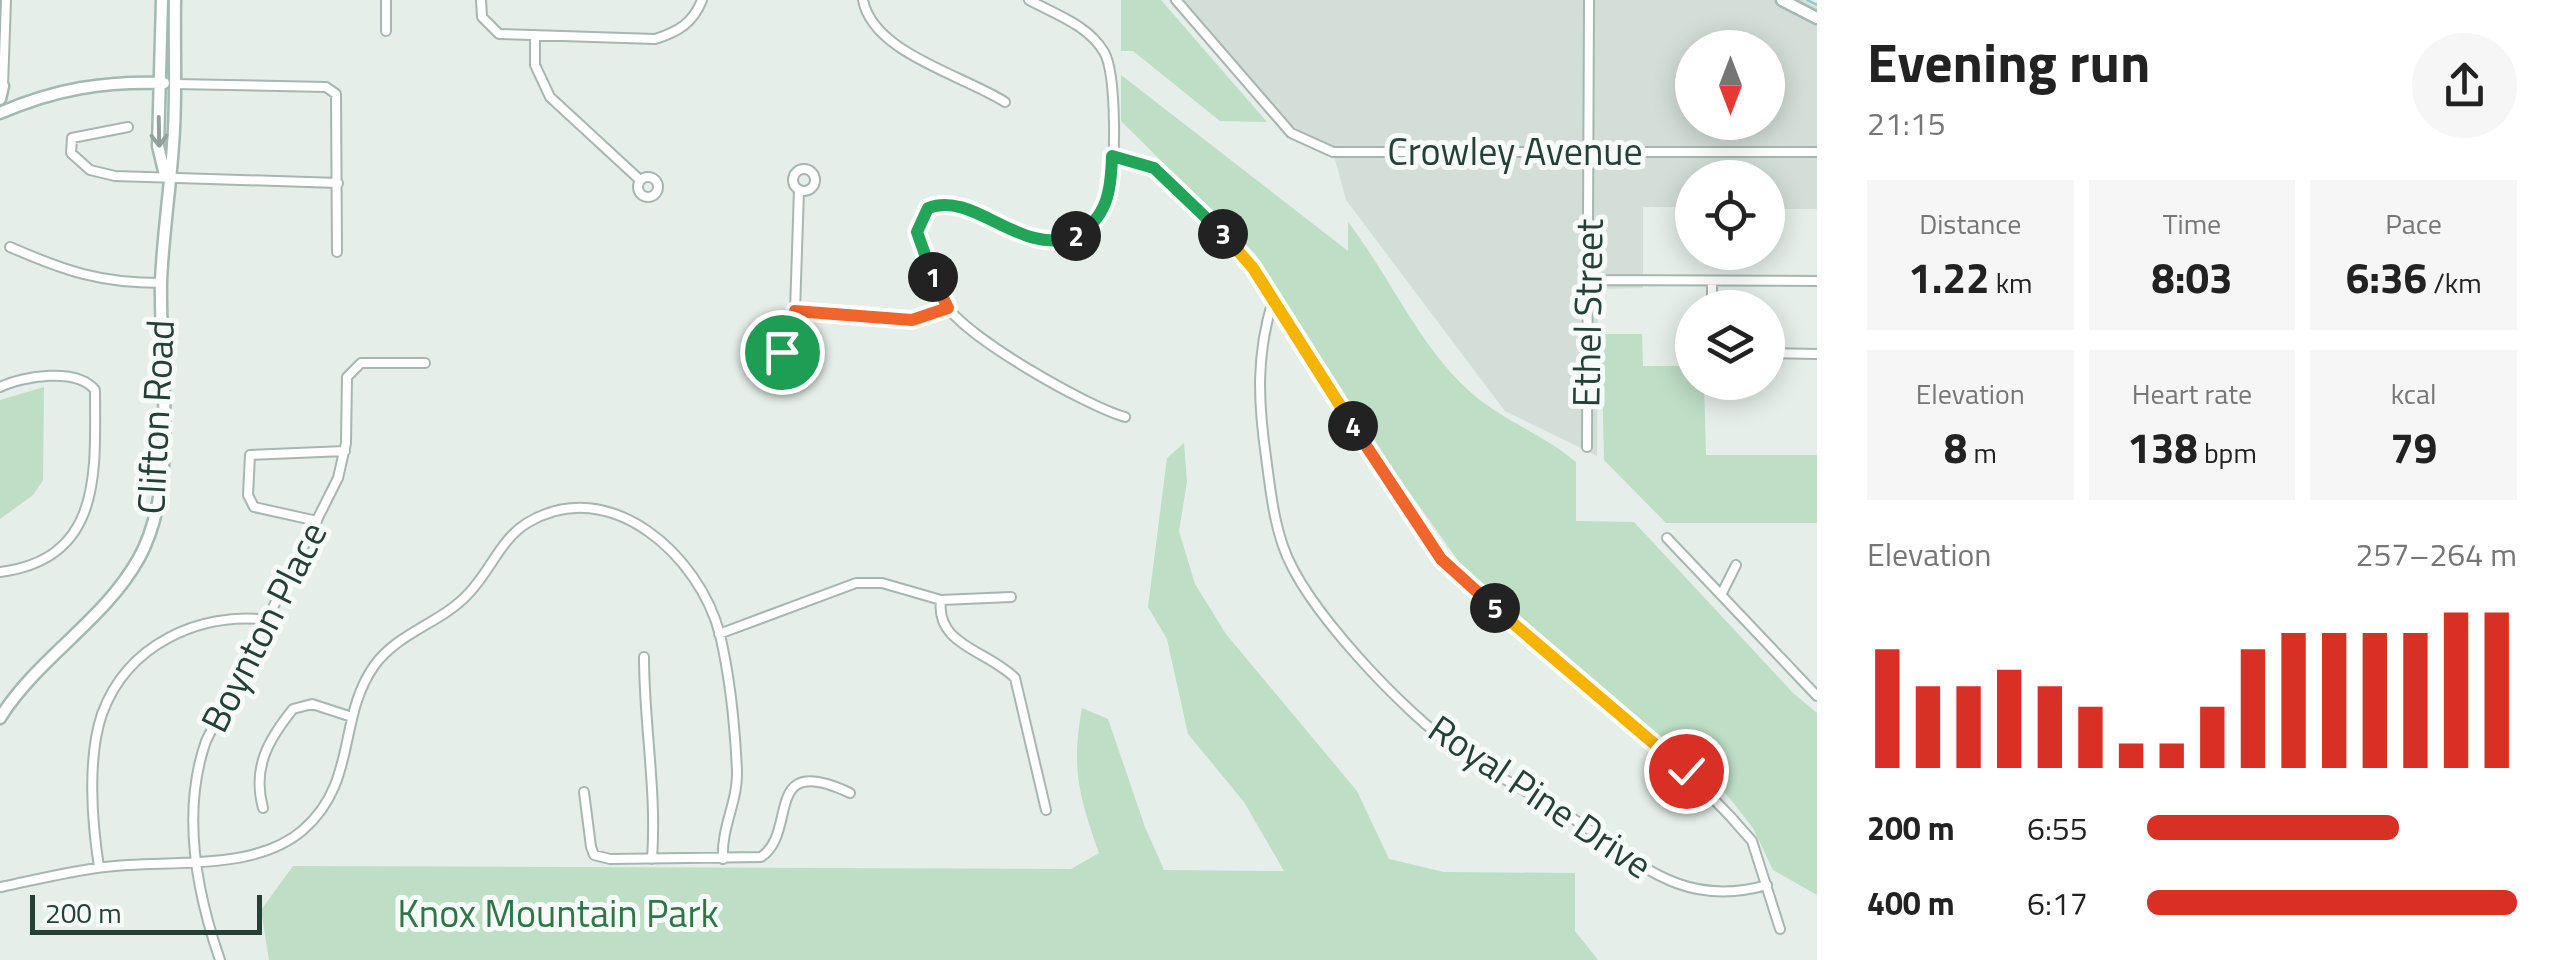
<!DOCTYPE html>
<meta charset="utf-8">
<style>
:root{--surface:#fff;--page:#f6f6f6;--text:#222;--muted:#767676;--accent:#d93025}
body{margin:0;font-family:"Titillium Web",sans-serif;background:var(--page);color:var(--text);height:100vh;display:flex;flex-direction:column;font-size:38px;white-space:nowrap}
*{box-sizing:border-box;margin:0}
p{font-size:32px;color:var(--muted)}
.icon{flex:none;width:55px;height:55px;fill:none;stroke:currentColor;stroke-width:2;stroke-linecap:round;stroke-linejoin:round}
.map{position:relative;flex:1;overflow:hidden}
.side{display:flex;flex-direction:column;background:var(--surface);width:750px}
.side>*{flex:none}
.needle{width:65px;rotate:180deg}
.fabs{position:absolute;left:1675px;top:30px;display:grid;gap:20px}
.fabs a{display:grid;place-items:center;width:110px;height:110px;border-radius:50%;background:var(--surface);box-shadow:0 5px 25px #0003;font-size:50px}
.scale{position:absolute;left:30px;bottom:25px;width:232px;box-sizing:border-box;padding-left:10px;border:5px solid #244037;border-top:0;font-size:28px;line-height:35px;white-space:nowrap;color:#244037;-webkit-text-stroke:8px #f6faf8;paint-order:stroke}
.pin{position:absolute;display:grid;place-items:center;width:85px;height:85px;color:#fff;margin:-42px;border:5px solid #fff;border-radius:50%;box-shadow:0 2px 10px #0007}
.km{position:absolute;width:50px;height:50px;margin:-25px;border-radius:50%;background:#222;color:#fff;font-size:28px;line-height:50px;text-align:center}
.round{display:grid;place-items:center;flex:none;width:105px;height:105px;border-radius:52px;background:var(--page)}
.headline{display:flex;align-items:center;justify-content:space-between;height:170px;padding:0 50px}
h1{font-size:55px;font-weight:700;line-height:75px}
.figures{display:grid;grid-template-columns:repeat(3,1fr);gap:15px;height:170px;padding:10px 50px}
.figures div{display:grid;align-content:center;border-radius:0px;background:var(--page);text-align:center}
.figures b{font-size:42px;font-weight:700}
.figures small{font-size:28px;font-weight:400}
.figures p{font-size:28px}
.chart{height:280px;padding:20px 50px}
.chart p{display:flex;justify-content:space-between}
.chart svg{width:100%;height:180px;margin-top:10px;stroke:var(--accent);stroke-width:6}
ul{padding:0 50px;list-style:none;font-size:32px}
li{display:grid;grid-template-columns:160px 120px 1fr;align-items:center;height:75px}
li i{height:25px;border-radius:12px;background:var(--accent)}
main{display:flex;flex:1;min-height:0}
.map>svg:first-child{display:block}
.built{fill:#d3ded8;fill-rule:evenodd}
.green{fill:#bedec6}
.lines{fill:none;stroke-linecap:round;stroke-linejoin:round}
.stream{stroke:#8ecad1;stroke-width:2.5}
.street-casing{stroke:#a7b6b0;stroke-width:12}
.secondary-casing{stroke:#a3b9b1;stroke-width:15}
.street{stroke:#fff;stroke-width:8}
.secondary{stroke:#fff;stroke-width:10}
.oneway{stroke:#92a09b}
.split-1-casing{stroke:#fff;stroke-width:20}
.split-2-casing{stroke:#fff;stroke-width:20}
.split-3-casing{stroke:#fff;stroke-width:20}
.split-4-casing{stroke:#fff;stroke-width:20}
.split-5-casing{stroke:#fff;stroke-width:20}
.split-6-casing{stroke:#fff;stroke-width:20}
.split-1{stroke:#f0652b;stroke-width:12}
.split-2{stroke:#22a559;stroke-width:12}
.split-3{stroke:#22a559;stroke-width:12}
.split-4{stroke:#f5b400;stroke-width:12}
.split-5{stroke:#f0652b;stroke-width:12}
.split-6{stroke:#f5b400;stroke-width:12}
.labels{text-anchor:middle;stroke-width:10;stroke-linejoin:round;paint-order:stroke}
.street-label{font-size:38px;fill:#244037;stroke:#f6faf8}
.park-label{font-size:38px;fill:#2f7647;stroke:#f6faf8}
</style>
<main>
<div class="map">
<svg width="1817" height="960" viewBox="0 0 1817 960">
<rect width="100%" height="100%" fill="#e5eee9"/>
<path class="built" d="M1168,0H1803L1817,7V209H1768V178H1692V207H1643V288L1598,289L1597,456L1505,411L1346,200L1333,152L1291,133ZM1692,48H1768V122H1692Z"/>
<path class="green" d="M1121,0H1161L1267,122L1220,121L1133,51H1121Z
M1121,75L1348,251V222C1389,275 1417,342 1466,388C1498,419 1542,433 1576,462V521L1634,522L1793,693L1817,713V895L1773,870L1753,828L1727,795L1462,566L1347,405L1256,255L1121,121Z
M1601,334H1642L1643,366H1692V382L1704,383L1706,455H1817V523H1666L1604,460Z
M44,387L43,480L33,495L0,519V400Z
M1184,443L1187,482L1179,531L1195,584L1226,634L1357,791L1389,859L1444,872L1575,873V931L1598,960H269L261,910L293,866L1071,869L1099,853C1079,796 1071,769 1082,708L1108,719L1145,827L1164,870L1284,871L1244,802L1188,734L1167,639L1148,607L1167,458Z"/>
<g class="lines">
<path class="stream" d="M1807,0L1817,5"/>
<defs>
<path id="street" d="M481,0L482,17L499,34L655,39C678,32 693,23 702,0
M863,0C873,53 963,75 1005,102
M1029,0C1055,14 1088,25 1104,52C1117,74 1116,172 1109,198C1104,214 1089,230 1074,237C1022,260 976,190 927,208L917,232C922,256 932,283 946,305C967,338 1086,406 1125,417
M1176,0L1291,133L1333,152H1817
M386,31V0
M535,35V65L550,97L640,180
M174,84L326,87L336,94L337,252
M3,86L6,0
M128,127L72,138L71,153L90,170L115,176L338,183
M1112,156L1154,168L1236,246L1441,559L1686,771L1730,816L1752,841L1780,929
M793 180a11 11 0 1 1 22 0a11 11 0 1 1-22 0Z
M638 187a10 10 0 1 1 20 0a10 10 0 1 1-20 0Z
M10,247C65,271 100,283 161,283
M1590,280L1817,281
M1712,281V308
M1273,300C1256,355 1258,401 1266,457C1270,487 1273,517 1283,546C1304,608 1404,712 1459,751C1493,775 1533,794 1569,816C1636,859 1679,910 1767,885
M795,311L912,321L947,308
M782,352L795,311L799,190
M767 363a11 11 0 1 1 22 0a11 11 0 1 1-22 0Z
M1768,353L1817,354
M0,387C23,376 77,367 95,390C95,469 104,559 0,572
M1587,447L1589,0
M317,521L254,507L248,495L250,455L345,451
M1667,538L1817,696
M1721,595L1736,565
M941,600C935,645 987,650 1015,678L1046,810
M719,634L856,583H882L941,600L1011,597
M644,657C644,725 657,791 652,859
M584,792L591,847L594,855L610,859L761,857C799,832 761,751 850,793
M263,808C252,768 268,740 293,709L312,704L352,717
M99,867C92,822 87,758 102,714C127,645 199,611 269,620
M1,887C35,880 70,871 105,867C166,859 253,873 303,830C358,782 337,719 374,666C398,632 442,623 469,593C490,571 501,539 527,523C610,473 700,556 720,635C730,677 735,728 737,771C738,802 721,827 723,859
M220,960C196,891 181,812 206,741L338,478L346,443L347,377L361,363H425"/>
<path id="secondary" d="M162,0L158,146L165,175
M1782,0L1817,18
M0,99L3,86
M0,113C55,89 104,81 164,83
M0,718C38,657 104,621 139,558C180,484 159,364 161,281C163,235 170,190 173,145C177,97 174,48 175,0"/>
</defs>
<use href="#street" class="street-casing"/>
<use href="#secondary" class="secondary-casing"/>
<use href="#street" class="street"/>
<use href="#secondary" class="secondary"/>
</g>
<defs><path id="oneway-shaft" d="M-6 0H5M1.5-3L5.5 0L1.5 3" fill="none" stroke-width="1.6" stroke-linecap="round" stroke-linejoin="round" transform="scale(2.5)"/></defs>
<use class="oneway" href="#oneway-shaft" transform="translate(159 132) rotate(89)"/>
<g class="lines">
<defs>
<path id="split-1" d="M782,352L795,311L912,320L948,308L933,277"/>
<path id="split-2" d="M933,277L917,232L928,208C975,190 1020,258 1076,236"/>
<path id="split-3" d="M1076,236C1108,217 1111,190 1112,156L1154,168L1223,234"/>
<path id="split-4" d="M1223,234L1253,268L1353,426"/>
<path id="split-5" d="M1353,426L1441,559L1495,608"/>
<path id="split-6" d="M1495,608L1686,771"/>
</defs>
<use href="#split-1" class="split-1-casing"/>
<use href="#split-2" class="split-2-casing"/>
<use href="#split-3" class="split-3-casing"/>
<use href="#split-4" class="split-4-casing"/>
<use href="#split-5" class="split-5-casing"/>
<use href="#split-6" class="split-6-casing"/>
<use href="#split-1" class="split-1"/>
<use href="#split-2" class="split-2"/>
<use href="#split-3" class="split-3"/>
<use href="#split-4" class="split-4"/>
<use href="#split-5" class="split-5"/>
<use href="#split-6" class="split-6"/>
</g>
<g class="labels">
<g class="street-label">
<text x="1515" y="165">Crowley Avenue</text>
<text transform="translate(1588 313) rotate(-89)" y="13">Ethel Street</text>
<text transform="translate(156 417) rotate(-87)" y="13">Clifton Road</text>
<text transform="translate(264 627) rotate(-63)" y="13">Boynton Place</text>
<text transform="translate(1540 797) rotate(34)" y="13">Royal Pine Drive</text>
</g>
<g class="park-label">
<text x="558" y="927">Knox Mountain Park</text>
</g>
</g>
</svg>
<div class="fabs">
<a><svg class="needle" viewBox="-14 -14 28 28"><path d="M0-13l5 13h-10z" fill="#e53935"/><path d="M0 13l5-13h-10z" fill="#767676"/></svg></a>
<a><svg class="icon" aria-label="locate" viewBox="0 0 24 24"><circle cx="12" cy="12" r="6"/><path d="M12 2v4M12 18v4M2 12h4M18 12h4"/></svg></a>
<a><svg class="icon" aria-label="layers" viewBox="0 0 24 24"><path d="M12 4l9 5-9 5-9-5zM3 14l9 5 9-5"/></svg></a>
</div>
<div class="scale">200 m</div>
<div class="pin" style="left:782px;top:352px;background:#1e9e55"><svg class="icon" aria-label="arrive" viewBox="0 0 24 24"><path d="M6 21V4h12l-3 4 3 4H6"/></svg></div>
<div class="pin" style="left:1686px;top:771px;background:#d93025"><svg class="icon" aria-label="check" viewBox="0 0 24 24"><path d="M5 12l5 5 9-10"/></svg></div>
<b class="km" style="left:933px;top:277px">1</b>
<b class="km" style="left:1076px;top:236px">2</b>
<b class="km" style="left:1223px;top:234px">3</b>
<b class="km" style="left:1353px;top:426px">4</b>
<b class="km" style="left:1495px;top:608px">5</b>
</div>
<section class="side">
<div class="headline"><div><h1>Evening run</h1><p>21:15</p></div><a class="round"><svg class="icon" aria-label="share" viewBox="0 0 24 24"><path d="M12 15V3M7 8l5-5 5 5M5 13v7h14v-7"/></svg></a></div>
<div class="figures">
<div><p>Distance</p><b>1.22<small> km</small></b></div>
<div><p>Time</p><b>8:03</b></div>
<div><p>Pace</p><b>6:36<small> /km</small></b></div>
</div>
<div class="figures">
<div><p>Elevation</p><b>8<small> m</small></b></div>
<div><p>Heart rate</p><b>138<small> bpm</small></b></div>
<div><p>kcal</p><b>79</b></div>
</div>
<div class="chart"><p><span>Elevation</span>257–264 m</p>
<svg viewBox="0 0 160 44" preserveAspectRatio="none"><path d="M5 44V15M15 44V24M25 44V24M35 44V20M45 44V24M55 44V29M65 44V38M75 44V38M85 44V29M95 44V15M105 44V11M115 44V11M125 44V11M135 44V11M145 44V6M155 44V6"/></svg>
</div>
<ul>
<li><b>200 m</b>6:55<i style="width:68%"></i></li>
<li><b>400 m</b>6:17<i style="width:100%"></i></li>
</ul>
</section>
</main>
